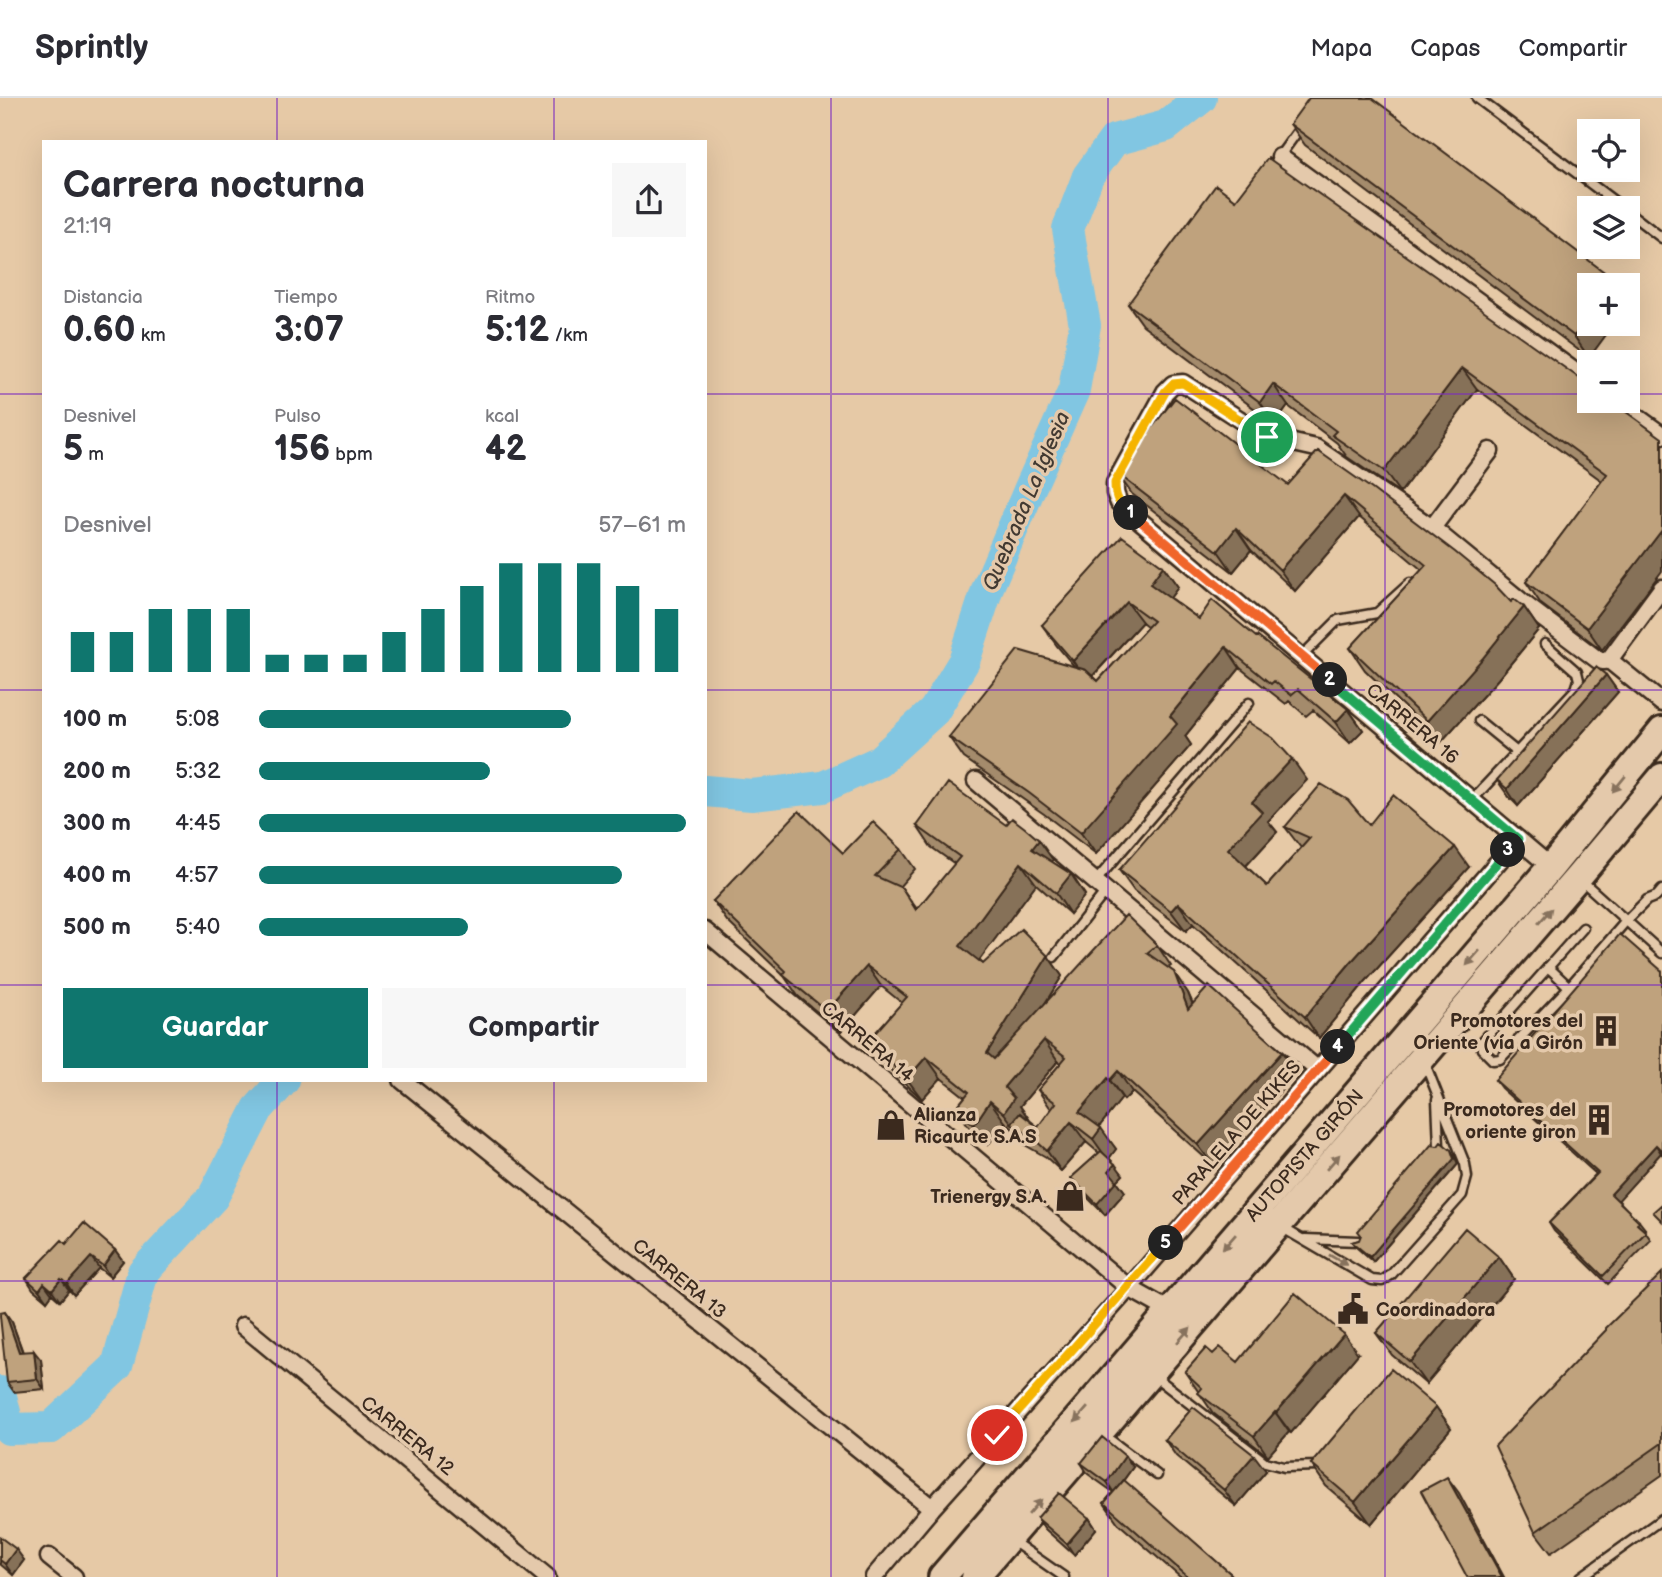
<!DOCTYPE html>
<html lang="es">
<meta charset="utf-8">
<style>
:root{--surface:#fff;--page:#f7f7f7;--text:#2b2b33;--muted:#7c7c81;--line:#e1e1e2;--accent:#0f766e}
body{margin:0;font-family:"Balsamiq Sans",sans-serif;background:var(--page);color:var(--text);height:100vh;display:flex;flex-direction:column;font-size:26px;white-space:nowrap}
*{box-sizing:border-box;margin:0}
p{font-size:23px;color:var(--muted)}
.icon{flex:none;width:38px;height:38px;fill:none;stroke:currentColor;stroke-width:2;stroke-linecap:round;stroke-linejoin:round}
.map{position:relative;flex:1;overflow:hidden}
.details{position:absolute;left:42px;top:42px;width:665px;height:942px;display:flex;flex-direction:column;background:var(--surface);border-radius:0px;box-shadow:0 7px 28px #0002}
.details>*{flex:none}
.fabs{position:absolute;left:1577px;top:21px;display:grid;gap:14px}
.fabs a{display:grid;place-items:center;width:63px;height:63px;border-radius:0px;background:var(--surface);box-shadow:0 7px 28px #0002;font-size:35px}
.pin{position:absolute;display:grid;place-items:center;width:60px;height:60px;color:#fff;margin:-30px;border:4px solid #fff;border-radius:50%;box-shadow:0 2px 7px #0007}
.km{position:absolute;width:35px;height:35px;margin:-18px;border-radius:50%;background:#222;color:#fff;font-size:19px;line-height:35px;text-align:center}
.round{display:grid;place-items:center;flex:none;width:74px;height:74px;border-radius:0px;background:var(--page)}
.head{display:flex;align-items:center;justify-content:space-between;height:119px;padding:0 21px}
h1{font-size:38px;font-weight:700;line-height:52px}
.stats{display:grid;grid-template-columns:repeat(3,1fr);gap:10px;height:119px;padding:7px 21px}
.stats div{display:grid;align-content:center}
.stats b{font-size:35px;font-weight:700}
.stats small{font-size:19px;font-weight:400}
.stats p{font-size:19px}
.chart{height:196px;padding:14px 21px}
.chart p{display:flex;justify-content:space-between}
.chart svg{width:100%;height:126px;margin-top:7px;stroke:var(--accent);stroke-width:6}
.cta{display:flex;gap:14px;margin-top:auto;padding:14px 21px}
.cta a{flex:1;height:80px;border-radius:0px;background:var(--accent);color:#fff;font-size:28px;font-weight:700;line-height:80px;text-align:center}
.cta a+a{background:var(--page);color:var(--text)}
ul{padding:0 21px;list-style:none;font-size:23px}
li{display:grid;grid-template-columns:112px 84px 1fr;align-items:center;height:52px}
li i{height:18px;border-radius:9px;background:var(--accent)}
header{display:flex;align-items:center;gap:42px;box-sizing:border-box;height:98px;padding:0 35px;background:var(--surface);border-bottom:2px solid var(--line)}
header strong{font-size:33px}
nav{display:flex;gap:38px;margin-inline-start:auto;font-size:24px}
.map>svg:first-child{display:block}
.lines{fill:none;stroke-linecap:round;stroke-linejoin:round}
.river{stroke:#81c6e2;stroke-width:32}
.service-casing{stroke:#3b2a1e;stroke-width:13}
.minor-casing{stroke:#3b2a1e;stroke-width:21}
.trunk-casing{stroke:#3b2a1e;stroke-width:32}
.service{stroke:#e4c9ab;stroke-width:8}
.minor{stroke:#e4c9ab;stroke-width:16}
.trunk{stroke:#e4c9ab;stroke-width:26}
.wall{fill:#a48b6c;stroke:#3b2a1e;stroke-width:2;fill-rule:evenodd}
.shaded-wall{fill:#867158;stroke:#3b2a1e;stroke-width:2}
.building{fill:#bfa27d;stroke:#3b2a1e;stroke-width:2}
.oneway{fill:#87725d}
.split-1-casing{stroke:#fff;stroke-width:14}
.split-2-casing{stroke:#fff;stroke-width:14}
.split-3-casing{stroke:#fff;stroke-width:14}
.split-4-casing{stroke:#fff;stroke-width:14}
.split-5-casing{stroke:#fff;stroke-width:14}
.split-6-casing{stroke:#fff;stroke-width:14}
.split-1{stroke:#f5b400;stroke-width:9}
.split-2{stroke:#f0652b;stroke-width:9}
.split-3{stroke:#22a559;stroke-width:9}
.split-4{stroke:#22a559;stroke-width:9}
.split-5{stroke:#f0652b;stroke-width:9}
.split-6{stroke:#f5b400;stroke-width:9}
.grid{fill:none;stroke:#7b2cbf;stroke-width:2;stroke-opacity:0.55}
.labels{text-anchor:middle;stroke-width:7;stroke-linejoin:round;paint-order:stroke}
.street-label{font-size:19px;fill:#3b2a1e;stroke:#e4c9ab}
.poi-label{font-size:19px;font-weight:bold;fill:#3b2a1e;stroke:#e4c9ab;text-anchor:end}
.water-label{font-size:21px;font-style:italic;fill:#423a32;stroke:#e4c9ab}
</style>
<header>
<strong>Sprintly</strong>
<nav><a>Mapa</a><a>Capas</a><a>Compartir</a></nav>
</header>
<div class="map">
<svg width="1662" height="1479" viewBox="0 0 1662 1479">
<rect width="100%" height="100%" fill="#e6c9a6"/>
<filter id="ink" filterUnits="userSpaceOnUse"><feTurbulence type="fractalNoise" baseFrequency=".0143" numOctaves="2"/><feDisplacementMap in="SourceGraphic" scale="14" xChannelSelector="R" yChannelSelector="G"/><feConvolveMatrix kernelMatrix="1 2 1 2 8 2 1 2 1" color-interpolation-filters="sRGB"/></filter>
<g filter="url(#ink)">
<g class="lines">
<path class="river" d="M705,693L752,697L823,689L878,664L934,613L964,563L988,489L1030,390L1074,292L1085,227L1068,131L1088,78L1114,42L1166,28L1201,0
M0,1294L9,1331L51,1330L117,1268L143,1174L213,1099L258,1011L284,982"/>
<defs>
<path id="service" d="M1477,0L1623,110
M1279,59L1302,27
M1628,114L1662,140
M1302,558L1338,522L1377,515L1410,485
M1479,623L1517,654
M1472,702L1576,591L1579,582L1577,574L1545,546
M1580,781L1662,855
M1095,784L1249,605
M1583,830L1481,945L1482,951L1493,962L1500,961L1569,889L1626,823L1647,802L1657,798L1662,792
M1054,859L1106,793
M1548,869L1569,889
M1437,1002L1439,1048
M1281,1129L1372,1182L1382,1183L1391,1177L1462,1097L1467,1079L1465,1066L1424,963
M1305,1141L1358,1143
M1153,1277L1265,1364L1284,1369L1318,1368
M1102,1336L1157,1377
M1011,1442L1064,1479
M1581,1479L1662,1421"/>
<path id="minor" d="M1280,59L1589,284
M1615,303L1662,337
M1490,353L1432,430L1316,350L1267,339L1183,285L1173,286L1165,294L1115,385V395L1119,405L1551,769
M1432,430L1528,509L1598,562L1604,563L1609,562L1662,490
M1609,562L1662,605
M976,683L1318,972
M705,833L1129,1190L1170,1213
M402,982L932,1410
M243,1228L547,1479
M49,1459L74,1479
M874,1479L932,1410L1129,1190L1518,741"/>
<path id="trunk" d="M942,1479L1551,769L1662,633
M975,1479L1578,779L1662,679"/>
</defs>
<use href="#service" class="service-casing"/>
<use href="#minor" class="minor-casing"/>
<use href="#trunk" class="trunk-casing"/>
<use href="#service" class="service"/>
<use href="#minor" class="minor"/>
<use href="#trunk" class="trunk"/>
</g>
<path class="wall" d="M1290,26L1619,187L1589,260L1305,47Z
M1236,102L1611,303L1602,552L1541,506L1526,484L1602,383L1477,291L1400,395L1347,359L1337,345L1288,308L1275,326L1143,227L1128,206Z
M1318,353L1511,504L1524,509L1539,531L1498,581L1441,644L1365,572L1350,550L1422,472L1359,419L1295,493L1251,452L1233,474L1132,396L1117,375L1288,387Z
M1163,468L1178,489L1170,500L1199,521L1256,539L1348,611L1363,632L1350,645L1313,612L1306,618L1289,603L1286,606L1240,570L1185,638L1191,647L1096,756L1044,716L964,660L949,639L1074,568L1057,548L1042,527ZM1142,524L1148,529L1098,583L1093,578Z
M1606,577L1618,594L1518,708L1509,699L1497,682Z
M1307,682L1268,723L1277,734L1246,768L1267,788L1301,750L1285,729L1369,727L1469,769L1365,884L1319,940L1193,826L1186,833L1134,793L1119,772Z
M917,728L1053,762L1052,764L1071,776L1085,797L1070,816L1036,786L979,862L983,866L1048,858L1062,878L1045,905L1157,847L1171,868L1168,870L1188,895L1193,906L1282,954L1297,975L1213,1067L1132,994L1124,1002L1122,1000L1099,1029L1116,1051L1109,1060L1123,1077L1117,1083L1125,1094L1105,1117L1079,1091L1071,1080L1099,1055L1086,1044L1061,1073L1046,1059L1025,1047L1015,1033L1005,1024L988,1047L970,1030L956,1010L965,999L941,980L922,1001L882,964L868,943L902,905L881,888L841,934L798,898L784,878L727,823L713,803L843,755L901,751L915,771L899,789L902,790L917,811L955,766L931,749ZM1058,963L1061,965L1038,992L1051,1011L1038,1029L1028,1021H1029L1020,1008Z
M1662,873V1056L1661,1055L1618,1102L1645,1131L1644,1132L1651,1142L1608,1186L1554,1133L1549,1125L1596,1076L1501,990L1495,982Z
M1454,1057L1458,1066L1373,1164L1356,1149L1352,1144L1359,1142Z
M66,1146L115,1152L123,1163L110,1179L99,1170L74,1197L69,1192L60,1203L52,1196L47,1203L33,1191L26,1180Z
M1499,1159L1514,1181L1426,1286L1392,1257L1376,1235Z
M1662,1175V1377L1551,1455L1535,1434Z
M12,1224L23,1254L41,1262L44,1291L14,1294L7,1284Z
M1213,1256L1238,1264L1358,1256L1291,1335L1289,1334L1268,1358L1213,1315L1185,1274Z
M1436,1309L1451,1330L1371,1426L1326,1388L1311,1366Z
M1165,1342L1266,1373L1236,1408L1176,1358Z
M1081,1365L1133,1369L1123,1383L1231,1476L1233,1479H1180L1118,1425L1104,1405L1113,1394L1088,1376Z
M1037,1420H1089L1096,1431L1074,1457L1045,1431Z
M0,1439L24,1462L13,1477L0,1466Z"/>
<path class="shaded-wall" d="M1589,218V226H1614L1589,260L1574,238Z
M1462,270L1477,291L1400,395L1384,373Z
M1273,286L1288,308L1275,326L1260,304Z
M1344,398L1359,419L1295,493L1280,472Z
M1236,430L1251,452L1233,474L1218,453Z
M1662,432V473L1602,552L1587,530Z
M1163,468L1178,489L1165,507L1150,486Z
M1127,504L1142,524L1087,584L1073,563Z
M1524,509L1539,531L1498,581L1441,644L1427,623Z
M1226,549L1240,570L1185,638L1191,647L1096,756L1081,735L1170,618Z
M1606,577L1618,594L1518,708L1507,691Z
M1348,611L1363,632L1350,645L1336,624Z
M1292,661L1307,682L1268,723L1277,734L1242,772L1228,751L1252,704Z
M1039,742L1053,762L1047,771L1032,751Z
M1455,749L1469,769L1365,884L1319,940L1305,919L1351,864Z
M1021,765L1036,786L975,868L960,848Z
M1071,776L1085,797L1070,816L1056,795Z
M1178,805L1193,826L1186,833L1171,813Z
M1048,858L1062,878L1001,976L987,955Z
M867,868L881,888L841,934L827,913Z
M1174,874L1188,895L1203,932L1188,911Z
M1044,942L1058,963L1020,1008L1029,1021L1021,1032L1013,1027L1004,1015V989Z
M1282,954L1297,975L1213,1067L1198,1047Z
M926,959L941,980L922,1001L907,981Z
M1118,973L1132,994L1124,1002L1110,982Z
M1108,980L1122,1000L1094,1035L1079,1014Z
M990,1003L1005,1024L988,1047L974,1027Z
M1071,1024L1086,1044L1061,1073L1047,1053Z
M1101,1030L1116,1051L1108,1062L1093,1041Z
M1656,1047L1661,1055L1617,1104L1611,1096Z
M1451,1052L1454,1057L1458,1066L1373,1164L1370,1159Z
M1115,1066L1123,1077L1117,1083L1125,1094L1105,1117L1097,1106L1109,1073Z
M1639,1123L1645,1131L1643,1134L1637,1126Z
M115,1152L123,1163L110,1179L103,1168Z
M91,1159L99,1170L74,1197L67,1186Z
M1499,1159L1514,1181L1426,1286L1410,1264Z
M61,1181L69,1192L60,1203L52,1192Z
M44,1185L52,1196L47,1203L39,1192Z
M5,1214L12,1224L26,1264L19,1254Z
M1344,1236L1358,1256L1291,1335L1276,1315Z
M34,1253L41,1262L44,1291L37,1281Z
M1436,1309L1451,1330L1371,1426L1355,1404Z
M1275,1314L1289,1334L1268,1358L1254,1338Z
M1254,1357L1266,1373L1236,1408L1224,1392Z
M1125,1358L1133,1369L1114,1395L1107,1384Z
M1447,1379L1459,1395L1504,1479H1502Z
M1089,1420L1096,1431L1074,1457L1067,1446Z
M16,1451L24,1462L13,1477L5,1466Z"/>
<path class="building" d="M1309,0H1372L1615,182L1612,187H1589V218L1574,238L1290,26Z
M1268,60L1589,287V303H1611L1662,340V432L1587,530L1526,484L1607,376L1462,270L1384,373L1332,337L1336,333L1273,286L1260,304L1128,206L1216,87L1236,102Z
M1175,300L1288,387L1318,353L1372,391L1455,454L1495,487L1511,504L1514,501L1524,509L1483,560L1427,623L1350,550L1426,467L1344,398L1280,472L1236,430L1218,453L1117,375Z
M1122,438L1163,468L1150,486L1199,521L1212,502L1256,539L1257,538L1348,611L1336,624L1298,591L1291,597L1274,583L1271,586L1226,549L1170,618L1177,626L1081,735L1029,695L949,639L1018,552L1086,572L1098,583L1153,523L1127,504L1073,563L1042,527Z
M1596,569L1606,577L1507,691L1497,682Z
M1248,624L1273,640L1292,661L1252,704L1262,714L1228,751L1267,788L1310,740L1285,729L1321,686L1348,702L1369,727L1393,697L1455,749L1351,864L1305,919L1178,805L1171,813L1119,772Z
M948,685L1006,727L1012,720L1025,730L1039,742L1032,751L1071,776L1056,795L1021,765L960,848L983,866L1021,831L1048,858L987,955L994,961L1126,817L1157,847L1147,855L1174,874L1188,911L1209,888L1282,954L1198,1047L1118,973L1110,982L1108,980L1079,1014L1101,1030L1093,1041L1071,1024L1047,1053L1031,1038L1011,1026L1020,1015L1038,1029L1056,1005L1038,992L1066,959L1044,942L1004,989L1014,1000L1004,1015L990,1003L974,1027L956,1010L969,994L926,959L907,981L868,943L907,899L867,868L827,913L783,877L786,873L713,803L799,713L843,755L873,724L901,751L875,778L902,790L916,812L960,759L917,728Z
M1620,836L1662,873V1053L1656,1047L1611,1096L1639,1123L1637,1126L1646,1134L1603,1178L1549,1125L1598,1075L1495,982Z
M1441,1044L1451,1052L1454,1061L1370,1159L1352,1144L1359,1142L1361,1137L1358,1133L1431,1047L1438,1048Z
M1101,1053L1115,1066L1109,1073L1117,1083L1097,1106L1071,1080Z
M1662,1106V1123L1653,1114Z
M84,1125L115,1152L103,1168L91,1159L67,1186L61,1181L52,1192L44,1185L39,1192L26,1180L62,1142L66,1146Z
M1465,1130L1499,1159L1410,1264L1376,1235Z
M1662,1175V1345L1535,1434L1495,1348L1606,1232V1230Z
M1295,1195L1344,1236L1276,1315L1275,1314L1254,1338L1198,1295L1202,1290L1185,1274L1206,1250L1213,1256L1220,1249L1238,1264Z
M5,1214L19,1254L34,1253L37,1281L7,1284L0,1218V1215Z
M1391,1271L1436,1309L1355,1404L1311,1366Z
M1193,1309L1254,1357L1224,1392L1165,1342Z
M1102,1339L1125,1358L1107,1384L1081,1365Z
M1447,1379L1502,1479H1467L1421,1393Z
M1124,1382L1231,1476L1228,1479H1188L1104,1405Z
M1059,1395L1089,1420L1067,1446L1037,1420Z
M0,1439L16,1451L5,1466L0,1462Z"/>
<defs><path id="oneway-solid" d="M-6-.8H1V-3.2L6.5 0L1 3.2V.8H-6Z" transform="scale(1.75)"/></defs>
<g class="oneway">
<use href="#oneway-solid" transform="translate(1619 686) rotate(129)"/>
<use href="#oneway-solid" transform="translate(1545 818) rotate(-49)"/>
<use href="#oneway-solid" transform="translate(1473 860) rotate(131)"/>
<use href="#oneway-solid" transform="translate(1333 1064) rotate(-49)"/>
<use href="#oneway-solid" transform="translate(1229 1144) rotate(131)"/>
<use href="#oneway-solid" transform="translate(1338 1162) rotate(30)"/>
<use href="#oneway-solid" transform="translate(1184 1237) rotate(-49)"/>
<use href="#oneway-solid" transform="translate(1081 1317) rotate(131)"/>
<use href="#oneway-solid" transform="translate(1035 1409) rotate(-49)"/>
</g>
</g>
<g class="lines" filter="url(#ink)">
<defs>
<path id="split-1" d="M1131,415C1119,405 1115,402 1115,385L1165,294L1173,286L1183,285L1267,339"/>
<path id="split-2" d="M1131,415L1330,582"/>
<path id="split-3" d="M1330,582L1518,741L1508,752"/>
<path id="split-4" d="M1338,949L1508,752"/>
<path id="split-5" d="M1166,1145L1338,949"/>
<path id="split-6" d="M997,1337L1166,1145"/>
</defs>
<use href="#split-1" class="split-1-casing"/>
<use href="#split-2" class="split-2-casing"/>
<use href="#split-3" class="split-3-casing"/>
<use href="#split-4" class="split-4-casing"/>
<use href="#split-5" class="split-5-casing"/>
<use href="#split-6" class="split-6-casing"/>
<use href="#split-1" class="split-1"/>
<use href="#split-2" class="split-2"/>
<use href="#split-3" class="split-3"/>
<use href="#split-4" class="split-4"/>
<use href="#split-5" class="split-5"/>
<use href="#split-6" class="split-6"/>
</g>
<path class="grid" d="M277,0V44M554,0V44M831,0V1479M1108,0V1479M1385,0V1479M0,296H44M705,296H1589M1628,296H1662M0,592H44M705,592H1662M0,887H44M705,887H1662M277,982V1479M554,982V1479M0,1183H1662"/>
<defs>
<symbol id="building-bare" viewBox="-9 -9 18 18"><path d="M-4-6H4V6H1V3H-1V6H-4ZM-2.5-4.3h1.7v1.8h-1.7ZM.8-4.3h1.7v1.8H.8ZM-2.5-1h1.7V.8h-1.7ZM.8-1h1.7V.8H.8Z" fill="#3b2a1e" stroke="#e4c9ab" stroke-width="2.5" paint-order="stroke"/></symbol>
<symbol id="shop-bare" viewBox="-9 -9 18 18"><path d="M-5-2.5h2.3a2.7 3.5 0 0 1 5.4 0H5L5.5 6h-11ZM-1.5-2.5h3a1.5 2.3 0 0 0-3 0Z" fill="#3b2a1e" stroke="#e4c9ab" stroke-width="2.5" paint-order="stroke"/></symbol>
<symbol id="civic-bare" viewBox="-9 -9 18 18"><path d="M-.6-6.5H3V-4.5H.6V-3L4-1V1h2V6H-6V1h2V-1L-.6-3ZM-1.2 2.5V6h2.4V2.5Z" fill="#3b2a1e" stroke="#e4c9ab" stroke-width="2.5" paint-order="stroke"/></symbol>
</defs>
<g fill-rule="evenodd">
<use href="#building-bare" x="1584" y="911" width="44" height="44"/>
<use href="#building-bare" x="1577" y="1000" width="44" height="44"/>
<use href="#shop-bare" x="869" y="1005" width="44" height="44"/>
<use href="#shop-bare" x="1048" y="1076" width="44" height="44"/>
<use href="#civic-bare" x="1331" y="1189" width="44" height="44"/>
</g>
<g class="labels">
<g class="street-label">
<text transform="translate(1413 625) rotate(40)" y="7">CARRERA 16</text>
<text transform="translate(868 943) rotate(40)" y="7">CARRERA 14</text>
<text transform="translate(1236 1034) rotate(-49)" y="7">PARALELA DE KIKES</text>
<text transform="translate(1304 1057) rotate(-49)" y="7">AUTOPISTA GIRÓN</text>
<text transform="translate(680 1180) rotate(39)" y="7">CARRERA 13</text>
<text transform="translate(408 1337) rotate(39)" y="7">CARRERA 12</text>
</g>
<g class="poi-label">
<text x="1583" y="929">Promotores del<tspan x="1583" dy="22">Oriente (vía a Girón</tspan></text>
<text x="1576" y="1018">Promotores del<tspan x="1576" dy="22">oriente giron</tspan></text>
<text x="914" y="1023" text-anchor="start">Alianza<tspan x="914" dy="22">Ricaurte S.A.S</tspan></text>
<text x="1047" y="1105">Trienergy S.A.</text>
<text x="1376" y="1218" text-anchor="start">Coordinadora</text>
</g>
<g class="water-label">
<text transform="translate(1026 403) rotate(-67)" y="7">Quebrada La Iglesia</text>
</g>
</g>
</svg>
<div class="fabs">
<a><svg class="icon" aria-label="locate" viewBox="0 0 24 24"><circle cx="12" cy="12" r="6"/><path d="M12 2v4M12 18v4M2 12h4M18 12h4"/></svg></a>
<a><svg class="icon" aria-label="layers" viewBox="0 0 24 24"><path d="M12 4l9 5-9 5-9-5zM3 14l9 5 9-5"/></svg></a>
<a>+</a>
<a>−</a>
</div>
<div class="pin" style="left:1267px;top:339px;background:#1e9e55"><svg class="icon" aria-label="arrive" viewBox="0 0 24 24"><path d="M6 21V4h12l-3 4 3 4H6"/></svg></div>
<div class="pin" style="left:997px;top:1337px;background:#d93025"><svg class="icon" aria-label="check" viewBox="0 0 24 24"><path d="M5 12l5 5 9-10"/></svg></div>
<b class="km" style="left:1131px;top:415px">1</b>
<b class="km" style="left:1330px;top:582px">2</b>
<b class="km" style="left:1508px;top:752px">3</b>
<b class="km" style="left:1338px;top:949px">4</b>
<b class="km" style="left:1166px;top:1145px">5</b>
<section class="details">
<div class="head"><div><h1>Carrera nocturna</h1><p>21:19</p></div><a class="round"><svg class="icon" aria-label="share" viewBox="0 0 24 24"><path d="M12 15V3M7 8l5-5 5 5M5 13v7h14v-7"/></svg></a></div>
<div class="stats">
<div><p>Distancia</p><b>0.60<small> km</small></b></div>
<div><p>Tiempo</p><b>3:07</b></div>
<div><p>Ritmo</p><b>5:12<small> /km</small></b></div>
</div>
<div class="stats">
<div><p>Desnivel</p><b>5<small> m</small></b></div>
<div><p>Pulso</p><b>156<small> bpm</small></b></div>
<div><p>kcal</p><b>42</b></div>
</div>
<div class="chart"><p><span>Desnivel</span>57–61 m</p>
<svg viewBox="0 0 160 44" preserveAspectRatio="none"><path d="M5 44V30M15 44V30M25 44V22M35 44V22M45 44V22M55 44V38M65 44V38M75 44V38M85 44V30M95 44V22M105 44V14M115 44V6M125 44V6M135 44V6M145 44V14M155 44V22"/></svg>
</div>
<ul>
<li><b>100 m</b>5:08<i style="width:73%"></i></li>
<li><b>200 m</b>5:32<i style="width:54%"></i></li>
<li><b>300 m</b>4:45<i style="width:100%"></i></li>
<li><b>400 m</b>4:57<i style="width:85%"></i></li>
<li><b>500 m</b>5:40<i style="width:49%"></i></li>
</ul>
<div class="cta"><a>Guardar</a><a>Compartir</a></div>
</section>
</div>
